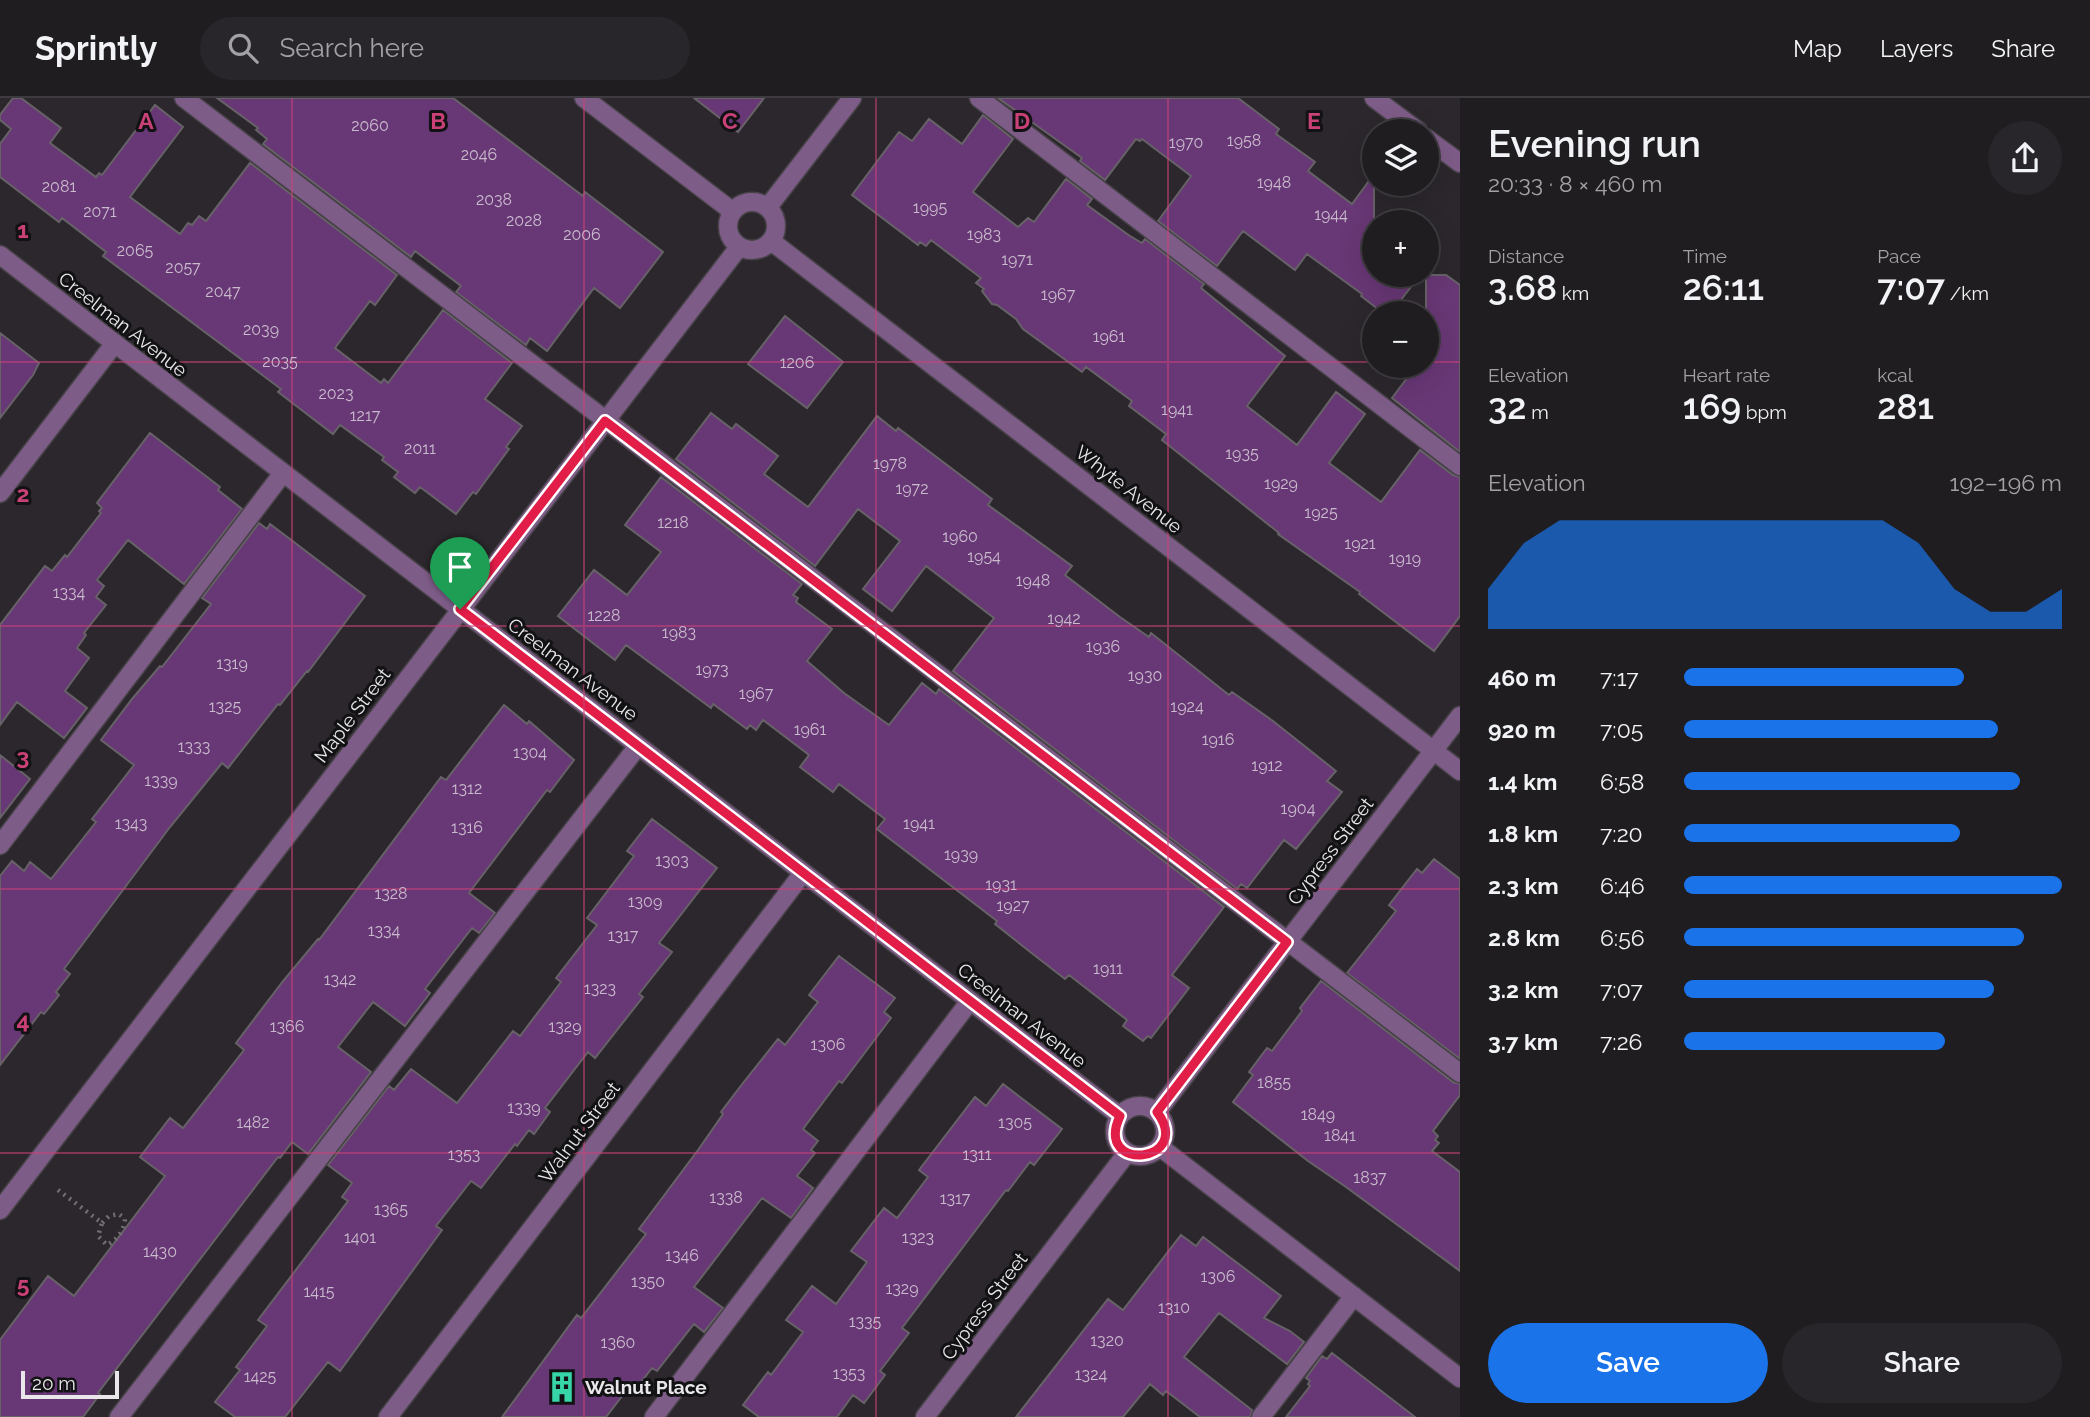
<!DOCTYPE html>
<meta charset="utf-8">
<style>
:root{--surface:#201d21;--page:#28262a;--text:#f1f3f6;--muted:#a2a2a5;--line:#3d3b3f;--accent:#1a73e8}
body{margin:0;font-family:Raleway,sans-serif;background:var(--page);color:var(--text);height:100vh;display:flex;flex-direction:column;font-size:26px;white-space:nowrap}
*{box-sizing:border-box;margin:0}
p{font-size:23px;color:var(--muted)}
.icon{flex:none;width:38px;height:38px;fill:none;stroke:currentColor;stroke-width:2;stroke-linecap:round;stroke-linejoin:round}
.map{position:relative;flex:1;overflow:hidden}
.drawer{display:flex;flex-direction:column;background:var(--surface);width:630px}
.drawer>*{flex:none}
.fabs{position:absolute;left:1362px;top:21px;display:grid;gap:14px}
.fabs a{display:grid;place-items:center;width:77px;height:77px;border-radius:50%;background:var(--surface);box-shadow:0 7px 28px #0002,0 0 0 2px var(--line);font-size:35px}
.scale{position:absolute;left:21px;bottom:18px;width:98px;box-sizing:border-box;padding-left:7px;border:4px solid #e9e7ea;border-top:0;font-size:19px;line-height:24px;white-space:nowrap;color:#e9e7ea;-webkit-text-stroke:5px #121113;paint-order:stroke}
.pin{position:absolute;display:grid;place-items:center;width:60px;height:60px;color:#fff;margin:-72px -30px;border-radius:50% 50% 50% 0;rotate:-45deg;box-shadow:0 0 7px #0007}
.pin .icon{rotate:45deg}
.round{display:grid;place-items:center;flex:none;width:74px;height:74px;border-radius:37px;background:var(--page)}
.head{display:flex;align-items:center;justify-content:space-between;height:119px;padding:0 28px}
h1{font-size:38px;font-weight:600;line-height:52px}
.stats{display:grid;grid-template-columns:repeat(3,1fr);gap:10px;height:119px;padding:7px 28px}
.stats div{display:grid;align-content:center}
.stats b{font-size:35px;font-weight:600}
.stats small{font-size:19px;font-weight:400}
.stats p{font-size:19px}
.chart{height:196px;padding:14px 28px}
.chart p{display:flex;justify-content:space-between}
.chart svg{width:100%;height:126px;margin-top:7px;fill:var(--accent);opacity:.7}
.action{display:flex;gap:14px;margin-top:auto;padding:14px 28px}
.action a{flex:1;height:80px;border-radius:42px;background:var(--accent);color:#fff;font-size:28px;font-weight:600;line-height:80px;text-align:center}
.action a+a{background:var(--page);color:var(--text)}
ul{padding:0 28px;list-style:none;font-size:23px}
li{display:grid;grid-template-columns:112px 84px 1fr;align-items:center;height:52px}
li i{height:18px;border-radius:9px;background:var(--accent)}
header{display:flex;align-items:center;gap:42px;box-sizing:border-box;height:98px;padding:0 35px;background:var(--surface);border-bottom:2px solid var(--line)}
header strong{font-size:33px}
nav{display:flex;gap:38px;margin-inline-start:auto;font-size:24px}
.search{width:490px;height:63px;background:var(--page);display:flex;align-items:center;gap:18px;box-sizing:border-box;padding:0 24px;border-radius:38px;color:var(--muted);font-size:26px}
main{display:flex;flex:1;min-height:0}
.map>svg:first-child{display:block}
.building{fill:#683775;stroke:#666267;stroke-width:2}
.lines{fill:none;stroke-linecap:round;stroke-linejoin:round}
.minor-casing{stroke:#464247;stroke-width:21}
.path{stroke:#737074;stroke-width:4.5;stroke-dasharray:2 5;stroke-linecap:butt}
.minor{stroke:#7e5c88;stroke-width:18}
.route-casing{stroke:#fff;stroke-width:14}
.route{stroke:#e11d48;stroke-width:9}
.grid{fill:none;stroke:#ca4178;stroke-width:2;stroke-opacity:0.55}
.labels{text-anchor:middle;stroke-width:6;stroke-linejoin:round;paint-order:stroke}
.number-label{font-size:16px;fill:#c9bbcd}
.street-label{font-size:19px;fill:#e9e7ea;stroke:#121113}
.poi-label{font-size:19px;font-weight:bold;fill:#e9e7ea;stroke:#121113;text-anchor:start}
.grid-label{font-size:23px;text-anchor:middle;font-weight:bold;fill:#ca4178;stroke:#121113;stroke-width:6;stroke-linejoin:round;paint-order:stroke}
</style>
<header>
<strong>Sprintly</strong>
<div class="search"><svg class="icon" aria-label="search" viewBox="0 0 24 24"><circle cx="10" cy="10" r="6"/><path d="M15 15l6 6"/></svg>Search here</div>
<nav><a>Map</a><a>Layers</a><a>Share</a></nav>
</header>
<main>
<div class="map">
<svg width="1460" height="1319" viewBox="0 0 1460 1319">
<rect width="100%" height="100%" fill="#2b272c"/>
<path class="building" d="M13,0H21L61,30L50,45L96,79L99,75L102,77L155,7L183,29L130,99L180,136L188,125L192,127L199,118L206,123L250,65L397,177L375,207L370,203L335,250L381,285L384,281L388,285L443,212L512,265L485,301L522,328L506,349L509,351L476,396L473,394L456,416L420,389L415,395L394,379L398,374L382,362L384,359L340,327L333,336L278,294L281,291L103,158L106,154L62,120L59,124L0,79V46L11,31L0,22V17Z
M217,0H453L583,98L585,94L663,154L620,210L594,190L547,253L530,240L526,247L456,194L461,188L415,153L411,159L263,46L267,41L256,32L258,30Z
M694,0H764L738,34Z
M998,0H1238L1279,31L1276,36L1315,64L1308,73L1352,106L1374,76V177H1420L1391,215H1383L1361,198L1362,196L1307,156L1295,172L1243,133L1217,168L1158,123L1191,78L1142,41L1140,43L1136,41L1105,82L1080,63L1082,60Z
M983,17L1013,41L973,94L1018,129L1028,120L1034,124L1066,81L1092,101L1087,107L1130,138L1142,145L1145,141L1204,186L1201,190L1285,258L1247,308L1297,347L1336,294L1365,316L1329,365L1381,404L1420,352L1453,377L1460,379V518L1434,553L1359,496L1360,494L1278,436L1279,435L1162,342L1166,336L1129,308L1132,303L1086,269L1082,274L1023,231L1016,221L997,207L992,206L982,193L984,191L976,185L981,180L931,142L926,148L920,144L918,147L852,97L899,34L912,43L929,21L962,46Z
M1426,177H1446L1460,187V354L1392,300L1416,268H1426Z
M785,218L843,264L807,310L748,266Z
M0,235L39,265L33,277L0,320Z
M711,315L732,331L736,326L778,358L764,376L808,409L877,318L896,333L898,330L992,401L988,407L1072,468L1065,477L1120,519L1149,539L1151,535L1229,597L1232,594L1273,623L1336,673L1327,683L1342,694L1296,751L1284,742L1247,790L1241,786L1237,791L953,573L994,520L926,468L892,513L863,491L900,443L858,411L815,468L676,361Z
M150,335L220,389L218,392L242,411L184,486L128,442L97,482L104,488L96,499L106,507L84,535L86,537L77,550L89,560L65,593L87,610L64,640L17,604L0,627V527L45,468L52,473L65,457L67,459L101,415L99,413L102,410L97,405Z
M661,379L802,486L793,497L798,500L796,504L832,531L807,563L844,595L889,627L922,585L936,596L939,591L1224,809L1172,877L1189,890L1151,940L1148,938L1143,943L1123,928L1127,922L1069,877L1065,881L1029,853L995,826L997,823L877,731L885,721L839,686L833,694L800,669L809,657L763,622L756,632L750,627L747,631L713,606L711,610L626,547L615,562L558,518L594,472L627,497L661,454L625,427Z
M259,425L267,431L270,426L365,498L308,574L307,573L280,607L278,606L228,670L222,665L170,729L64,871L70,876L56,894L59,897L44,916L41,914L0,967V778L12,763L24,773L30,764L51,781L96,724L92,721L134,667L101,642L132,601L160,568L162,569L211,506L202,500Z
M504,607L527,626L529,623L574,662L550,694L547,692L469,795L495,815L479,835L472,830L425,891L430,895L405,928L373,904L338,949L371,974L308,1056L292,1044L280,1060L278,1059L98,1295L100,1296L83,1319H0V1242L48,1178L74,1198L165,1078L140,1059L170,1020L183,1030L244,952L236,945L283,883L318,841L319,842L441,679L446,682Z
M0,657L30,681L0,720Z
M652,721L717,770L659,845L672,854L639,896L643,899L595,960L588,954L545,1010L550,1014L534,1036L529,1032L517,1048L515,1046L481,1090L471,1083L436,1128L442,1132L340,1273L328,1264L285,1319H235L215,1304L240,1272L236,1269L267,1228L258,1222L348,1103L342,1099L352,1085L328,1067L389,988L394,992L411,971L457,1005L513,933L520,938L561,884L556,880L597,827L587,820L634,758L627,753Z
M1434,761L1460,781V961L1347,875L1396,813L1389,807L1417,771L1422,775Z
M839,858L895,900L884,914L891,920L842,985L839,983L803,1031L818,1043L811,1052L815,1055L797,1078L813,1090L791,1120L762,1100L694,1189L723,1210L704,1234L694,1226L657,1273L652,1270L638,1288L633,1284L606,1319H502L577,1217L581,1220L646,1136L639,1131L698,1052L723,1016L721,1014L743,985L778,941L785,947L818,904L809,897Z
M1321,883L1453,984L1460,986V997L1433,1033L1438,1038L1435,1042L1439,1045L1432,1053L1460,1074V1173L1346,1089L1308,1063L1233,1004L1253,977L1249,974L1267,950L1272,953L1302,913L1300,910Z
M1003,986L1062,1031L1034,1067L1030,1064L1008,1093L1006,1092L902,1230L909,1235L880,1273L885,1277L864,1305L853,1297L837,1319H759L743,1307L768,1274L771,1277L803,1234L786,1222L812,1188L836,1206L867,1164L851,1153L884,1110L897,1120L928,1079L919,1072L975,999L986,1008Z
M1181,1137L1196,1148L1203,1139L1281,1198L1264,1220L1290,1233L1304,1244L1287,1266L1219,1215L1184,1259L1252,1312L1250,1319H1200L1166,1293L1163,1297L1150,1286L1123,1319H1016L1108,1201L1123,1212Z
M1332,1255L1415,1319H1286L1310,1288L1308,1286L1310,1283L1306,1280L1322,1258L1327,1261Z"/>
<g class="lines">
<defs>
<path id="minor" d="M184,0L1460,975
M584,0L732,113
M979,0L1460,368
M1374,0L1418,33
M1426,40L1460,65
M728 128a24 24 0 1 1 48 0a24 24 0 1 1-48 0Z
M768,109L852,0
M771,143L1460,673
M0,157L1120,1018
M0,395L115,245
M0,747L283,375
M1115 1033a25 25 0 1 1 50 0a25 25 0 1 1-50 0Z
M1157,1014L1460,618
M1160,1049L1460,1280
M0,1112L739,149
M119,1319L638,648
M388,1319L803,775
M654,1319L970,903
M925,1319L1127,1055
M1261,1319L1354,1198"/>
</defs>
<use href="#minor" class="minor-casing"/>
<path class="path" d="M58,1092L102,1125L98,1138L107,1147C117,1142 124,1133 125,1121L119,1116L109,1118L102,1125"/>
<use href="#minor" class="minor"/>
</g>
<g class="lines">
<defs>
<path id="route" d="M605,323L1287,844L1157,1014C1195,1065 1093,1076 1120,1018L460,511Z"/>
</defs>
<use href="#route" class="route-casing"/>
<use href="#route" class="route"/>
</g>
<path class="grid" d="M292,0V1319M584,0V1319M876,0V1319M1168,0V1319M0,264H1374M1426,264H1460M0,528H1460M0,791H1460M0,1055H1460"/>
<defs>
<symbol id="building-bare" viewBox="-9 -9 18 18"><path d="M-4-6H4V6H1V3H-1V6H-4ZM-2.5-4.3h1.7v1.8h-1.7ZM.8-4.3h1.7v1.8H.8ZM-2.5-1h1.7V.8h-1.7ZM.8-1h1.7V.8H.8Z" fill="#36d4a7" stroke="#121113" stroke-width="2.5" paint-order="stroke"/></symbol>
</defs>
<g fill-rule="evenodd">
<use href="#building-bare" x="540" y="1267" width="44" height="44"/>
</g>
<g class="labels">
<g class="number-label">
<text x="370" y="33">2060</text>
<text x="1244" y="48">1958</text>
<text x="1186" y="50">1970</text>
<text x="479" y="62">2046</text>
<text x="1274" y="90">1948</text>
<text x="59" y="94">2081</text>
<text x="494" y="107">2038</text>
<text x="930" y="115">1995</text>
<text x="100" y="119">2071</text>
<text x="1331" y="122">1944</text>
<text x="524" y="128">2028</text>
<text x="582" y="142">2006</text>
<text x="984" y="142">1983</text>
<text x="135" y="158">2065</text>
<text x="1017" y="167">1971</text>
<text x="183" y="175">2057</text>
<text x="223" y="199">2047</text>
<text x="1058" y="202">1967</text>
<text x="261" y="237">2039</text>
<text x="1109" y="244">1961</text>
<text x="280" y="269">2035</text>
<text x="797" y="270">1206</text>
<text x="336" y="301">2023</text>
<text x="1177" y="317">1941</text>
<text x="365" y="323">1217</text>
<text x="420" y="356">2011</text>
<text x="1242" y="361">1935</text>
<text x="890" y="371">1978</text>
<text x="1281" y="391">1929</text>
<text x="912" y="396">1972</text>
<text x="1321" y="420">1925</text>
<text x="673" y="430">1218</text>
<text x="960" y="444">1960</text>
<text x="1360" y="451">1921</text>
<text x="984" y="464">1954</text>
<text x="1405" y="466">1919</text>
<text x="1033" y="488">1948</text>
<text x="69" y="500">1334</text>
<text x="604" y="523">1228</text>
<text x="1064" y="526">1942</text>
<text x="679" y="540">1983</text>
<text x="1103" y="554">1936</text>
<text x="232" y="571">1319</text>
<text x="712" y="577">1973</text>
<text x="1145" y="583">1930</text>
<text x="756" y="601">1967</text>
<text x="225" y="614">1325</text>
<text x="1187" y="614">1924</text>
<text x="810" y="637">1961</text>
<text x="1218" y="647">1916</text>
<text x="194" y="654">1333</text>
<text x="530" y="660">1304</text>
<text x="1267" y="673">1912</text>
<text x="161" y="688">1339</text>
<text x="467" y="696">1312</text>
<text x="1298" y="716">1904</text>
<text x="131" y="731">1343</text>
<text x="919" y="731">1941</text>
<text x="467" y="735">1316</text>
<text x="961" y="762">1939</text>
<text x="672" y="768">1303</text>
<text x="1001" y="792">1931</text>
<text x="391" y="801">1328</text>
<text x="645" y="809">1309</text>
<text x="1013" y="813">1927</text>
<text x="384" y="838">1334</text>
<text x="623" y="843">1317</text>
<text x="1108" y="876">1911</text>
<text x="340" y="887">1342</text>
<text x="600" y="896">1323</text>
<text x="287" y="934">1366</text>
<text x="565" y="934">1329</text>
<text x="828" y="952">1306</text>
<text x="1274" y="990">1855</text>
<text x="524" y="1015">1339</text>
<text x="1318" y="1022">1849</text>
<text x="253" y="1030">1482</text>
<text x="1015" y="1030">1305</text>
<text x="1340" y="1043">1841</text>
<text x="464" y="1062">1353</text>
<text x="977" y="1062">1311</text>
<text x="1370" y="1085">1837</text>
<text x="726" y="1105">1338</text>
<text x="955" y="1106">1317</text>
<text x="391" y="1117">1365</text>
<text x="360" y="1145">1401</text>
<text x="918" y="1145">1323</text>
<text x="160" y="1159">1430</text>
<text x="682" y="1163">1346</text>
<text x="1218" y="1184">1306</text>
<text x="648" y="1189">1350</text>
<text x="902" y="1196">1329</text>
<text x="319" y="1199">1415</text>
<text x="1174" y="1215">1310</text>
<text x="865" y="1229">1335</text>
<text x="1107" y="1248">1320</text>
<text x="618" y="1250">1360</text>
<text x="849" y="1281">1353</text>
<text x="1091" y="1282">1324</text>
<text x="260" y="1284">1425</text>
</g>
<g class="street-label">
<text transform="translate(123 226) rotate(38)" y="7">Creelman Avenue</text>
<text transform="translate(1129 391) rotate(38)" y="7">Whyte Avenue</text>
<text transform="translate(573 571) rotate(37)" y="7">Creelman Avenue</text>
<text transform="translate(352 617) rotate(-53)" y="7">Maple Street</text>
<text transform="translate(1330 753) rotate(-53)" y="7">Cypress Street</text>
<text transform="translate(1022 917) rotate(38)" y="7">Creelman Avenue</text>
<text transform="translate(579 1034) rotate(-53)" y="7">Walnut Street</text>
<text transform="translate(984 1208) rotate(-53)" y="7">Cypress Street</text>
</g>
<g class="poi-label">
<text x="585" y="1296">Walnut Place</text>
</g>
</g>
<g class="grid-label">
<text x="146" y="31">A</text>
<text x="438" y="31">B</text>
<text x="730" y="31">C</text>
<text x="1022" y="31">D</text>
<text x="1314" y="31">E</text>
<text x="23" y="140">1</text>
<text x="23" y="404">2</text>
<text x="23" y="667">3</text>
<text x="23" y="931">4</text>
<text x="23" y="1195">5</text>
</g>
</svg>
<div class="fabs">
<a><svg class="icon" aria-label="layers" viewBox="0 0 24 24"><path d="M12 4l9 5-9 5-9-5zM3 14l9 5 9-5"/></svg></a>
<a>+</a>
<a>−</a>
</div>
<div class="scale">20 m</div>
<div class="pin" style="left:460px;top:511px;background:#1e9e55"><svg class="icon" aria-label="arrive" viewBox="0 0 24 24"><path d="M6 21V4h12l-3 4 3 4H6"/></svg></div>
</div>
<section class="drawer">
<div class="head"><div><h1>Evening run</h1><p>20:33 · 8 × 460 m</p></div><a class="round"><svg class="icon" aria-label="share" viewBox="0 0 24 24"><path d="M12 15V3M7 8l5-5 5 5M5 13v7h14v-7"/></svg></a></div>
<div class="stats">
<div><p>Distance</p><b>3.68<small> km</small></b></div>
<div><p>Time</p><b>26:11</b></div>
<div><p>Pace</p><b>7:07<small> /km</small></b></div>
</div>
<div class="stats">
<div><p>Elevation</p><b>32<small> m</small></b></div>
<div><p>Heart rate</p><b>169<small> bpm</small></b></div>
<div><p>kcal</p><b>281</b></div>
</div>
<div class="chart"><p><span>Elevation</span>192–196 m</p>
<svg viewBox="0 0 160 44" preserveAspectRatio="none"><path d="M0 44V30L10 14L20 6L30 6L40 6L50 6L60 6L70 6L80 6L90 6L100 6L110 6L120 14L130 30L140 38L150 38L160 30V44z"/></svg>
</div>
<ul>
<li><b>460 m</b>7:17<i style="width:74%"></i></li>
<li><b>920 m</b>7:05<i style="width:83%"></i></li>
<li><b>1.4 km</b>6:58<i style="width:89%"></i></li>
<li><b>1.8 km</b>7:20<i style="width:73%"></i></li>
<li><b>2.3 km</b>6:46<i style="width:100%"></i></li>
<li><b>2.8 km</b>6:56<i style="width:90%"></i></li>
<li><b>3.2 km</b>7:07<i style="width:82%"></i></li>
<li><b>3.7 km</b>7:26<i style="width:69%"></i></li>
</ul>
<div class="action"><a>Save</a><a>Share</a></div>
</section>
</main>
